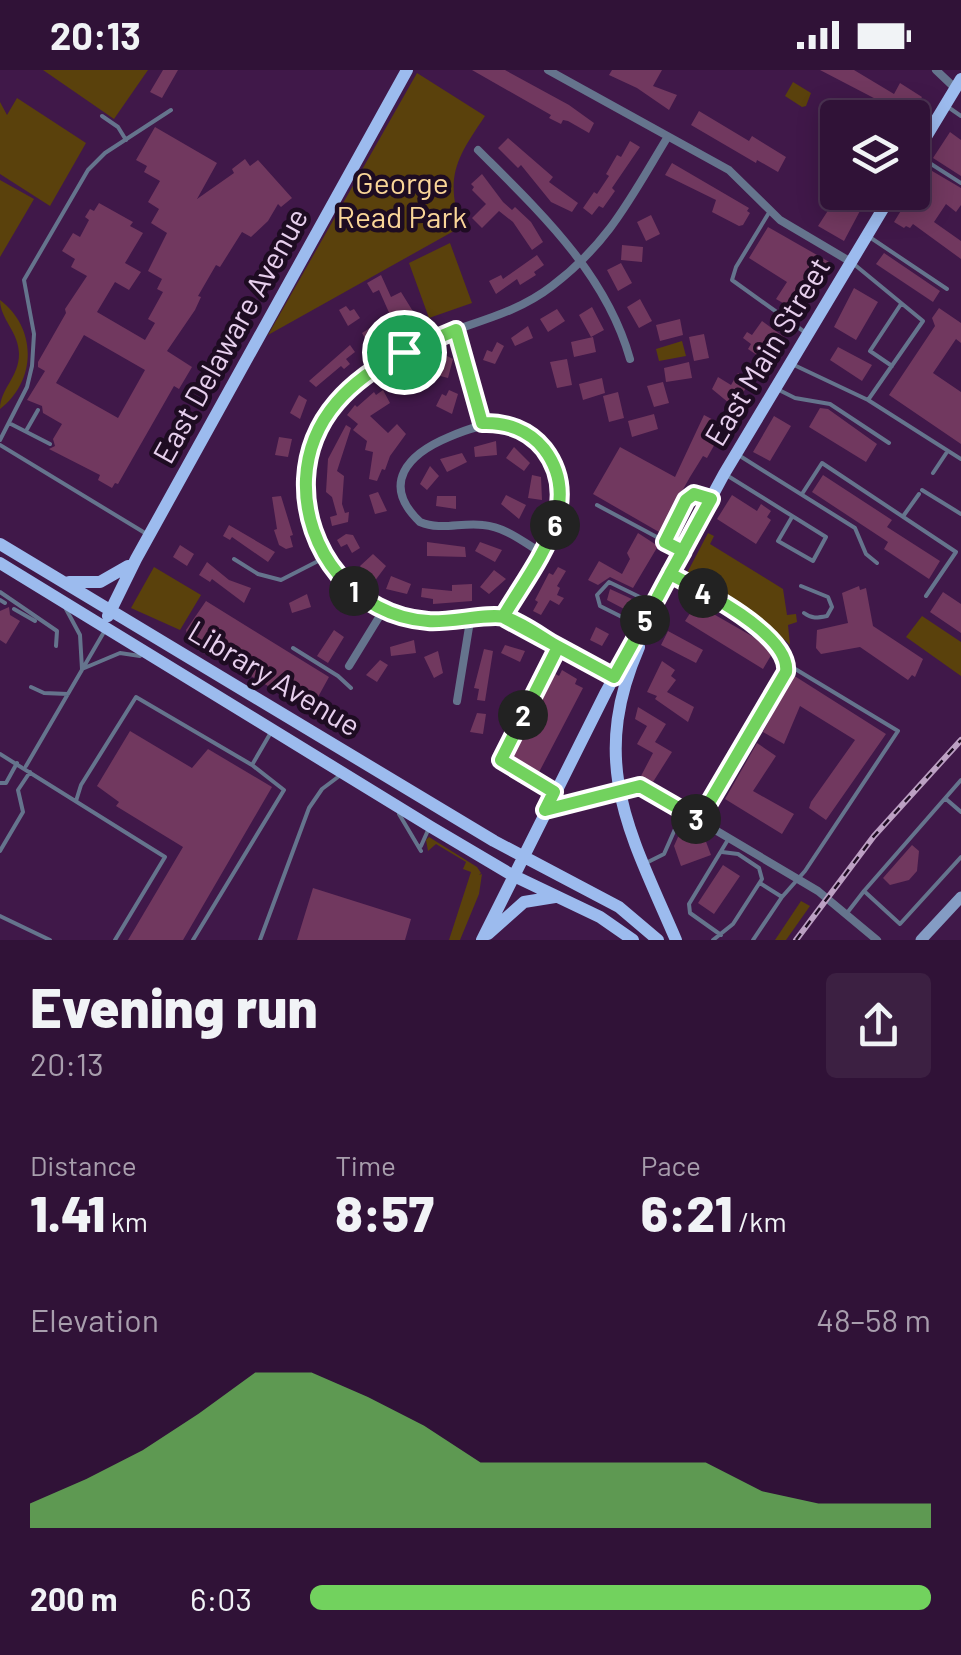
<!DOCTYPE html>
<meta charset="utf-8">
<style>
:root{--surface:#301237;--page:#3c2042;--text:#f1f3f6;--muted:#a89ead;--line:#4b3252;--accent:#72d25e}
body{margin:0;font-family:Barlow,sans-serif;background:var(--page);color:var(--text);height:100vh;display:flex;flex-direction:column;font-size:38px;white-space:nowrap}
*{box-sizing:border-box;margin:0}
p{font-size:32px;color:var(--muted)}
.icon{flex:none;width:55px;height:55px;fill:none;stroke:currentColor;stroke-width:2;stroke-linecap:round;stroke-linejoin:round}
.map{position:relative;height:870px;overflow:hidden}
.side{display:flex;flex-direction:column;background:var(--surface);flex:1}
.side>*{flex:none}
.tools{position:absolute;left:820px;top:30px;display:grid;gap:20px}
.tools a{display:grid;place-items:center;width:110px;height:110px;border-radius:10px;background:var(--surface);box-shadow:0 5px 25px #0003,0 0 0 2px var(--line);font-size:50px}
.pin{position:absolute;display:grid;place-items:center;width:85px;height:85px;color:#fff;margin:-42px;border:5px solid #fff;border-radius:50%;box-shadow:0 2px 10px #0007}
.km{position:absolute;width:50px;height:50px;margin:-25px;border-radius:50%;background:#222;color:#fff;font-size:28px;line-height:50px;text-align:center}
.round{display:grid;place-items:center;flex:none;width:105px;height:105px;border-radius:10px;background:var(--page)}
.head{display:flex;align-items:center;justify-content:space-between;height:170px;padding:0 30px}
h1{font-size:55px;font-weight:800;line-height:75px}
.figures{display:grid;grid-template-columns:repeat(3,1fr);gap:15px;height:170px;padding:10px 30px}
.figures div{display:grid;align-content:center}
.figures b{font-size:50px;font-weight:800}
.figures small{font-size:28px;font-weight:400}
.figures p{font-size:28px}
.chart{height:280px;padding:20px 30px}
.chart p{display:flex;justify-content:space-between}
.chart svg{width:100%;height:180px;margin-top:10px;fill:var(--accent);opacity:.7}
ul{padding:0 30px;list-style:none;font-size:32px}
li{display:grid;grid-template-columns:160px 120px 1fr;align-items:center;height:75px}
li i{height:25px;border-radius:12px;background:var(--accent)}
.status{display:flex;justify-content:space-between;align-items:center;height:70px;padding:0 50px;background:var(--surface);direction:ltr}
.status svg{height:28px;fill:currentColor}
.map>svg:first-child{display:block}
.green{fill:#5a410c}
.building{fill:#71385f;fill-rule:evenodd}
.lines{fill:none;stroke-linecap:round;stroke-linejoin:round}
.lane{stroke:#65748d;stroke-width:4}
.street{stroke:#65748d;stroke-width:8}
.secondary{stroke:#849cc4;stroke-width:11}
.primary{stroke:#9cbbee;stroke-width:12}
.rail-casing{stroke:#bca0c3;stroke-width:6}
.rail{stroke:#1e0c22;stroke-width:2.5;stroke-dasharray:8;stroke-linecap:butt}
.route-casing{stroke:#fff;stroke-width:20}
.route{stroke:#72d25e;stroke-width:12}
.labels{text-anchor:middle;stroke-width:9;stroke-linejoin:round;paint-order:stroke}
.park-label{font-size:30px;fill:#f9d598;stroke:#1e0c22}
.street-label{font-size:30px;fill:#e7cfed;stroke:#1e0c22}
</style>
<div class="status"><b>20:13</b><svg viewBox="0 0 49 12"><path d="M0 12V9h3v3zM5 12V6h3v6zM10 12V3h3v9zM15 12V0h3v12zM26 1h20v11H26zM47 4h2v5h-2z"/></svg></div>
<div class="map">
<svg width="961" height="870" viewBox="0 0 961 870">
<rect width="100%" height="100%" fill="#401849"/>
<path class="green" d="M43,0H148L114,49Z
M417,3L485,46C456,89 445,106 461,157L268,265Z
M793,12L811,23L806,36L802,37L785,26Z
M17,28L86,73L50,136L0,104V32L7,45Z
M0,110L34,129L0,187Z
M450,173L472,233L429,248L409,193Z
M0,230C37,258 37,310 0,339C0,319 19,307 19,284C19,262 0,249 0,230Z
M682,271L686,286L659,291L656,279Z
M708,463L714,466L710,474L783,519L787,545L796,544L797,552L788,555L790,575L769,555L686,505Z
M154,497L201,525L180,560L131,538Z
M922,546L961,572V606L906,567Z
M429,767L477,797L481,803L479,805L482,804L479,824L460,870H449L471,802L463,799L466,792L436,774L428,781L426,770Z
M801,831L810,836L786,870H775Z"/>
<path class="building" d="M163,0H178L162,28L150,22Z
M472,0H505L569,35L594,53L589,63L568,51L563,50L561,54L549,48L551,45Z
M612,0H662L653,16L677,25L669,40L637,18L609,5Z
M820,0H854L894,24L900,13L922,27L910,48H887L893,38Z
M838,37V72L822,64Z
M699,41L749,71L752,66L786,87L778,102L757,90L756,93L691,55Z
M155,57L217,93L197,129L234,103L232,99L245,89L250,96L258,90L292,128L281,137L278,134L268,151L251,167L242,162L220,197L216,195L198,226L201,227L195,240L167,281L192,297L179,319L174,316L118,414L115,413L112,418L98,410L100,405L49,379L55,376L53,369L62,354L43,343L42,336L27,330L45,301L38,297V292L66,243L65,239L87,206L71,197L75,189L62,181L73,163L80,167L89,150L85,147L90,139L94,141L99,133L133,152L130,156L143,163L125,193L141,202L129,220L115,212L97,242L145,270L155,253L148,249L163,222L157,219L162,209L148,201L167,163L151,153L159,139L148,132L160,111L144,102L147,96L136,90ZM84,265L145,300L118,348L56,313Z
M950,62L961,70V106L933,88Z
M508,68L553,107L549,112L578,133L572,142L551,132L521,95L518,98L498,78Z
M630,71L640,77L612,118L615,121L603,138L599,136L592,145L583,138L594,122L597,124L609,106L606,104L617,85L621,87Z
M672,93L749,138L747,141L750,143L743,155L739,156L712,142L716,130L665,105Z
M927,98L961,118V135L956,142L946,134L934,152L961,171V189L913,154L910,158L906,156L904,158L894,152Z
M482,104L503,132L512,140L515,137L531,152L543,172L532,180L513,152L499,141L482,158L472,148L486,134L472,120L474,117L471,114Z
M840,122H870L844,171L818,156Z
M651,145L660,164L646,171L637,152Z
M768,157L831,193L800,243L776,229L787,212L749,188Z
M622,175L643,177L642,192L621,190Z
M884,183L940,221L933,232L876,194Z
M537,185L544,195L534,202L536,205L520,215L517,209L496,224L489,211L501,205L503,209Z
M621,193L632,213L618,221L607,200Z
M381,205L391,227L401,222L414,243L411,244L414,251L404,255L407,261L399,265L379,220L373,223L367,213Z
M854,218L878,232L856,270L834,257Z
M640,229L652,251L639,258L627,237Z
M346,236L350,241L354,239L360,248L348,256L339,240Z
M592,237L604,260L591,267L579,245Z
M939,238L961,253V273L956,269L933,303L961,322V374L889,325L935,256L932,248Z
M557,239L565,251L548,262L540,249Z
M680,249L683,265L660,271L656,255Z
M762,251L784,267L777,277L774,275L764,290L748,279L751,274L743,268L747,262L752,265Z
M378,253L387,268L368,274L362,263Z
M528,256L533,268L515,276L511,268Z
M704,264L709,288L694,291L689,267Z
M593,267L596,282L574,287L571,272Z
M497,272L504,276L495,294L483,290L487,280L492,282Z
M350,275L355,282L346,289L350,294L344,299L341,296L316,317L309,311Z
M838,277L872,295L862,311L830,290Z
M443,284L453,289L448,308L421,301L431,296L432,291L439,292Z
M567,289L572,315L557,318L550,292Z
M689,292L692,308L666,312L664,298Z
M411,296L415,303L420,301L423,313L406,323L398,311L406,306L404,301Z
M738,303L750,310L735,338L712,319L718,307L731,315Z
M602,308L605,323L583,330L579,314Z
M663,312L669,333L654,337L647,316Z
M383,320L390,333L370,346L388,363L397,354L406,364L390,386L385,400L382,399L377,411L369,409L373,382L365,380L367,371L353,360L358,354L347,345L355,335L357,337L374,322L376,325Z
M449,320L458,324L452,344L436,336L442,324L446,326Z
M618,322L624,348L609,352L603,326Z
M299,325L307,330L300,349L290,343Z
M820,338L828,339L877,374L866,392L809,357Z
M654,344L658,359L632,367L628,351Z
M704,345L725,356L707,388L703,386L690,407L659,462L593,424L620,377L675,407Z
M774,346L791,356L770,391L753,382Z
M346,355L351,358L337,401L344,406L342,434L345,443L349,442L348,452L332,456L330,447L337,445L332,427L326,422L328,389Z
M279,367L292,369L288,387L275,385Z
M496,371L497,385L475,387L474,377Z
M514,377L530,393L524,401L506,388Z
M462,383L467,392L447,402L440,389Z
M430,396L439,406L427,420L420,414Z
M532,405L541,407L542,430L528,428Z
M823,405L892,450L887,457L940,491L929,509L884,479L888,472L812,422Z
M378,422L387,441L375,444L369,425Z
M506,425L526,435L519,449L501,434Z
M732,425L757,441L761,434L771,441L767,447L771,450L756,474L717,449Z
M281,426L293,465L290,466L293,477L286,479L279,475L274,460L277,459L272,427Z
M437,426H456V439L436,436Z
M229,455L275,482L268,492L232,467L230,470L223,466Z
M638,463L658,476L633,518L610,507L598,515L588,510L599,491L622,504L630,489L627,483Z
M346,464L353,465L360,478L352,483L347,474L341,477L337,470Z
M427,472L465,477L466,487L427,486Z
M480,472L502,480L495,492L475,481Z
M180,475L194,484L187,496L173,487Z
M373,484L386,496L374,512L360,496Z
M207,492L229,510L251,518L244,533L212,509L210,512L199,505Z
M558,497L566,501L557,516L560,518L557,525L564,528L559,535L550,530L541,545L533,541L538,532L535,530L549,503L553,505Z
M494,500L506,509L489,524L480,517Z
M391,506L411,514L407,524L386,519Z
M472,514V531L433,534V529L421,527L422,518L452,521V515Z
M859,516L860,520L866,518L873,556L923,589L915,607L912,605L908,610L860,577L821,584L816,578L817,560L848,553L842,523Z
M610,519L632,529L626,540L607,530Z
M943,522L961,534V563L930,542Z
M307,524L311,537L292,543L289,533Z
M206,531L329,607L313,636L304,639L298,634L296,627L290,629L205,579L202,572L196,574L188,569L186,560Z
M696,534L771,577L773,582L763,599L685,551Z
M9,537L10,545L20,551L6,574L0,570V541Z
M596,557L609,564L602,576L590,570Z
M334,560L344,567L328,593L317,586Z
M668,561L703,580L696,593L661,575Z
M414,570L416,583L391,586L390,577Z
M505,575L525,581L520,592L501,583Z
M484,579L493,581L485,631L477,630L479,619L474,618Z
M438,581L443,603L434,608L424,587Z
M380,590L388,595L377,612L366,605Z
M662,591L675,600L671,606L676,610L667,622L694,637L688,652L655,629L657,626L647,622Z
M562,600L577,609L575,614L583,618L537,706L508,688L552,602L559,606Z
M793,605L886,664L826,750L809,738L811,732L855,670L800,636L784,674L763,662Z
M638,637L666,654L655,672L672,682L653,712L641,706L653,683L637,674L647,656L635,649Z
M477,643L486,644L483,664L470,662Z
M130,661L192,698L208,679L272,717L183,870H128L183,777L116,736L119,732L97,716Z
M757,673L776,686L753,721L794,744L782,764L725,729Z
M692,755L702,761L711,785L681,796L674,776L682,758Z
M912,775L919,781L917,801L909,810L890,815L883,808Z
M723,795L740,806L714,844L698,833Z
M313,818L411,849L405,870H297Z"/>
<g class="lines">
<path class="lane" d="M948,37L961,46
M102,46L118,57L126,70
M850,46L854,48
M917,85L961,113
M770,141L736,197L732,210L806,263
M871,168L947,219
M855,195L923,251L868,330
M794,295L868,330L961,389
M892,296L870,281L901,234
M779,320L795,328L830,334L889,373
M9,353L50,374
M26,361L38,340
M0,370L27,317L32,296L34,264L24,210L88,100L105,83L171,40
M0,375L145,463
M740,386L855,458L866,484L877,493
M933,403L947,382
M728,406L826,467L813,491L778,471L792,447
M922,420L961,444
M802,424L822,393L956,482L926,526
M597,435L681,480
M904,445L919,424
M665,472L686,429L694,424L707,427
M234,489L258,504L281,510L324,488
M674,506C704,522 791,564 785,601L699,750
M801,516L828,527L832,537L827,546C817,548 812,549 804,543
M0,522L57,561L56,576
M0,530L5,533
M14,539L35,551
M66,539L80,565L82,599L120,583L140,586
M640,556L600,536L597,525L609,512L650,532
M293,578L338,606L351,618
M31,617L44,623L68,624
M0,684L165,787L115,870
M252,695L270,664
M26,696L104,562
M0,713H6L17,693
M550,720L501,690L558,577
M946,729L961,742
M76,731L81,715L136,627L252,695L284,720L193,870
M399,744L421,781
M421,776L429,758
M0,781L23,742L18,720L30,702
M648,792L664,784L683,741
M864,821L961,710
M782,827L805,801L898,661L787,594
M847,843L864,821L900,854L961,787
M0,846L50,870
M721,865L690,843L689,834L729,768
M260,870L309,738L322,719L338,707
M713,870L733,854L762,809L759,798L738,784L722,782
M753,870L782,827L760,813"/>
<path class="street" d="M548,0L729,100L780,150L851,192
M936,0L955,18
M478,80C539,141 606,203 630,289
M457,261L482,353
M503,547L540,482C522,471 505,457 483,455C461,452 441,461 420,452C380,414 408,384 449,367C491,349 521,344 550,388C572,422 558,450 540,482
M349,596L384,539
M614,607C592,595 519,549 501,547C491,545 480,549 470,550C430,555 396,548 362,526C329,505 306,464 306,425C306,346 353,302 421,273C466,253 512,247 552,216C609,173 631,127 667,68
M457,631L470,551
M619,721L641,716L818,821L877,870"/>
<path class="secondary" d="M921,870L961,827"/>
<path class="primary" d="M912,90L961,9
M0,474L494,771L619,837L658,870
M0,493L431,757L512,805L600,847L633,870
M69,512H100L128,496
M108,546L136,489L407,0
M639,577C588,694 630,763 676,870
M545,740L618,721
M488,864L524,832L555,827
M482,870L606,622L724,404L893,122"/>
<defs>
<path id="rail" d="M796,870L874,766L961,670"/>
</defs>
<use href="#rail" class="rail-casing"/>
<use href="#rail" class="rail"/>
</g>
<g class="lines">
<defs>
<path id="route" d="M404,282C352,309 309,347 306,409C303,480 355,546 428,551C448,553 490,543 504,547C523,553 542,568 558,577L501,690L554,722L545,740L640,716L699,750L786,602C791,565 700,519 670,504C684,479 697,454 711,429L694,424L686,430L665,472L683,481C671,502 660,522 649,544L614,607L503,547C532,497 587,435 544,379C529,360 506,352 482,353L456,260L404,282"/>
</defs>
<use href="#route" class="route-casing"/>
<use href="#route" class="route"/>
</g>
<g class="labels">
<g class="park-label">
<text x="402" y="124">George<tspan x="402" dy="34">Read Park</tspan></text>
</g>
<g class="street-label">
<text transform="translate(231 266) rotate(-61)" y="10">East Delaware Avenue</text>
<text transform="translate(768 282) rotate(-59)" y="10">East Main Street</text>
<text transform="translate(274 609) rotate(31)" y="10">Library Avenue</text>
</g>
</g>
</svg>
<div class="tools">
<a><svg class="icon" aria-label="layers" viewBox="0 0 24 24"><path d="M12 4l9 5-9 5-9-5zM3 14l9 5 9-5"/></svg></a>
</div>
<div class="pin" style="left:404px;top:282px;background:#1e9e55"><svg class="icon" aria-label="arrive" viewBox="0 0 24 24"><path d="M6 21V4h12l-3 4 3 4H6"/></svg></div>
<b class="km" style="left:354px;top:521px">1</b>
<b class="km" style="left:523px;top:645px">2</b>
<b class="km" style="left:696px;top:749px">3</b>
<b class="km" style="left:703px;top:523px">4</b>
<b class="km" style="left:645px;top:550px">5</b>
<b class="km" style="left:555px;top:455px">6</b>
</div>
<section class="side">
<div class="head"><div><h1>Evening run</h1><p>20:13</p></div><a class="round"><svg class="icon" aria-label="share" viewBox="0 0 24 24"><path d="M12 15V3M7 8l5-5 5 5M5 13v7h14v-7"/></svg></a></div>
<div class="figures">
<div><p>Distance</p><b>1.41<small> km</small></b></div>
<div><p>Time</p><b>8:57</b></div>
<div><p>Pace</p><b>6:21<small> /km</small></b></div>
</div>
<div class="chart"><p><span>Elevation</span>48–58 m</p>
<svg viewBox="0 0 160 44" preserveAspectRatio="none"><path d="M0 44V38L10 32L20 25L30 16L40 6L50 6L60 12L70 19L80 28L90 28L100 28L110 28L120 28L130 35L140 38L150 38L160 38V44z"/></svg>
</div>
<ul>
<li><b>200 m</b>6:03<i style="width:100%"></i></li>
</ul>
</section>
